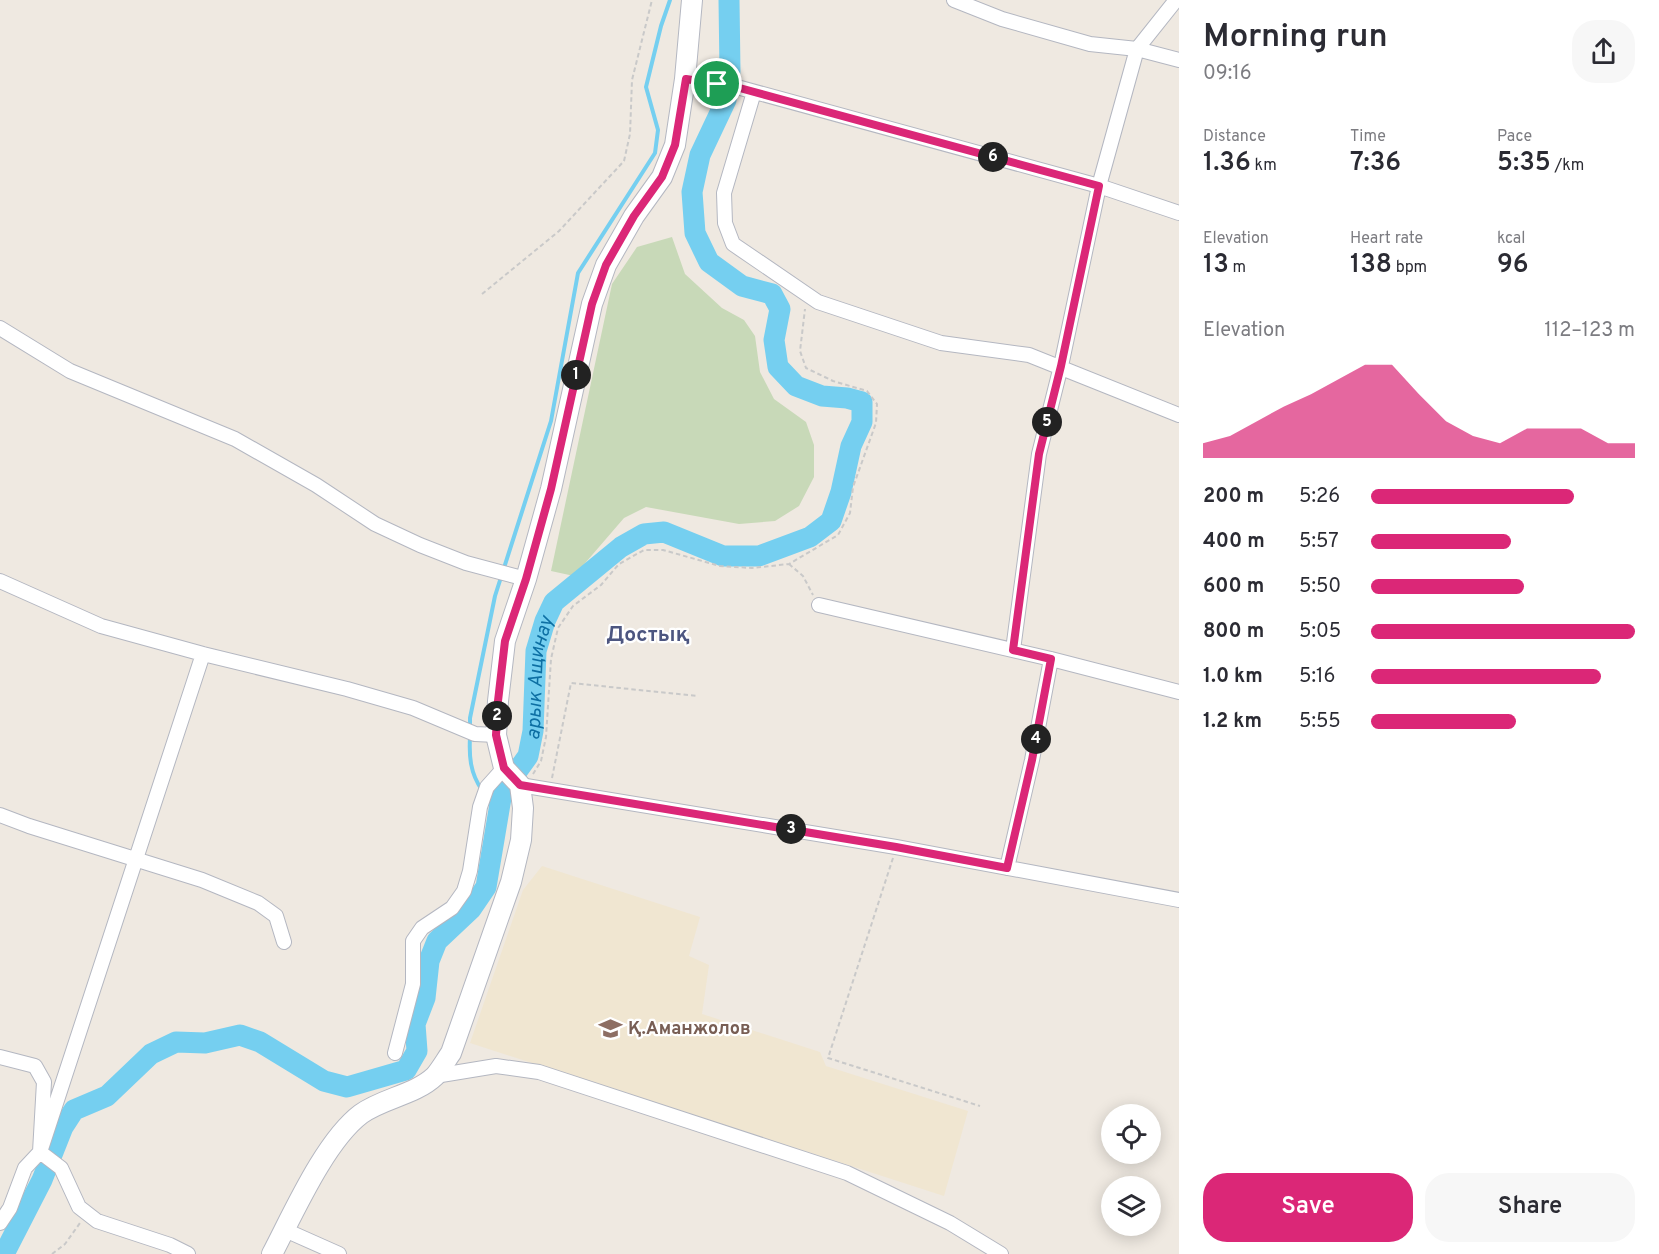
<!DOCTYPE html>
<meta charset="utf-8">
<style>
:root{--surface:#fff;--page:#f7f7f7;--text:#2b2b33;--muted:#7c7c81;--accent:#db2777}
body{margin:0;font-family:Overpass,sans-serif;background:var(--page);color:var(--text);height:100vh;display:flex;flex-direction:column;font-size:22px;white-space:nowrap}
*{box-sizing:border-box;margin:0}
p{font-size:20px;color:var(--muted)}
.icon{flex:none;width:33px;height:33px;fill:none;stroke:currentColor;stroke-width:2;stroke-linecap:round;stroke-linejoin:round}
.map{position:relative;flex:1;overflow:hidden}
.details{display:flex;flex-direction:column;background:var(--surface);width:480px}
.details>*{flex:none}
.controls{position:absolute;left:1101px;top:1104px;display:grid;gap:12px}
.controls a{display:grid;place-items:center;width:60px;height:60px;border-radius:50%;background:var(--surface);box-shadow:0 3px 15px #0003;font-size:30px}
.pin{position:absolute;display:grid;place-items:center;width:51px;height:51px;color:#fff;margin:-26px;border:3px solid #fff;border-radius:50%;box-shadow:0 2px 6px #0007}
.km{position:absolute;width:30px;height:30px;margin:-15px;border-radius:50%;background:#222;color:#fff;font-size:16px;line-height:30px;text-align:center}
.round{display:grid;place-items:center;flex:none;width:63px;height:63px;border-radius:24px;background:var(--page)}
.overview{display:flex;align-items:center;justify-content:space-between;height:102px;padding:0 24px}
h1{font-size:33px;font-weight:600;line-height:45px}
.stats{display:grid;grid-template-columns:repeat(3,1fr);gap:9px;height:102px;padding:6px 24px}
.stats div{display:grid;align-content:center}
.stats b{font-size:26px;font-weight:600}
.stats small{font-size:16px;font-weight:400}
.stats p{font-size:16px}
.chart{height:168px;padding:12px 24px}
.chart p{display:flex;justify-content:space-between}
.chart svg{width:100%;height:108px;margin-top:6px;fill:var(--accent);opacity:.7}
.button{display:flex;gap:12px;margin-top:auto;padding:12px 24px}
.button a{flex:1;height:69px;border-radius:24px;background:var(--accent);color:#fff;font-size:24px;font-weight:600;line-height:69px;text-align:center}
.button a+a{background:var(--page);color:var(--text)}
ul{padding:0 24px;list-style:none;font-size:20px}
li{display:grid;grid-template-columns:96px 72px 1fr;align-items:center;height:45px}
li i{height:15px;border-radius:8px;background:var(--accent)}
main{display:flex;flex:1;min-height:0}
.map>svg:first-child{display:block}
.education{fill:#f0e6d1}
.cemetery{fill:#c8d9b8}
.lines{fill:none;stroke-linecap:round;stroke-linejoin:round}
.stream{stroke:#75cff0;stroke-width:4}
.river{stroke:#75cff0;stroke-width:21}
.minor-casing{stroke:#b4b7c1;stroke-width:16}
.secondary-casing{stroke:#b4b7c1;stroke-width:22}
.path{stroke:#c9c9c9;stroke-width:2;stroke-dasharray:4.5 3;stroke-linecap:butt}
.minor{stroke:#fff;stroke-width:14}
.secondary{stroke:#fff;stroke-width:20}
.route-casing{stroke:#fff;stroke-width:12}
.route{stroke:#db2777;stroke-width:8}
.labels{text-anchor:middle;stroke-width:4.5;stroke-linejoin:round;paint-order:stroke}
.education-label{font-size:18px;font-weight:bold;fill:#785e54;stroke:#fff;text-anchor:start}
.water-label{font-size:20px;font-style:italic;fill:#0d6fa3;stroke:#fff}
.quarter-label{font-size:21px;font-weight:bold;fill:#4d5680;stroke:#fff}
</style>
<main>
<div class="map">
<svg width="1179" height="1254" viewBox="0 0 1179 1254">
<rect width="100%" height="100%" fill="#efe9e1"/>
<path class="education" d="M542,866L700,917L689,956L709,965L702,1014L820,1052L826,1066L968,1111L944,1196L470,1043L523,890Z"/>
<path class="cemetery" d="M672,237L685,274L722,308L744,320L755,336L760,372L774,399L806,422L814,445V477L799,506L775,521L739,524L646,507L624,518L574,576L551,571L612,284L637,247Z"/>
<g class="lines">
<path class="stream" d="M470,729V718L495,596L551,421L578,273L655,153L658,130L646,87L661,26L670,0
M470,737C469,756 470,773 482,790
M487,798L499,815"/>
<path class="river" id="s1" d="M4,1254L42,1180L63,1127L74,1110L107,1096L151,1054L176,1042L205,1043L240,1035L260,1042L324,1081L347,1087L406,1070L417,1051L415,1024L425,998L429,961L437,941L471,909L486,887L502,792L528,756L533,731L536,651L545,621L554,602L621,547L644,534L664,532L723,556H759L810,537L831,521L841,492L851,446L862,422V402L847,398L822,396L796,386L778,367L774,340L780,309L772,294L742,286L709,262L695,233L692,192L700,155L726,100L730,71L729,0"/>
<defs>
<path id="minor" d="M954,0L1002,19L1090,44L1137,49L1179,60
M685,79L737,87L1099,186L1179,213
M754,92L724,193L725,223L733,244L818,302L941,343L1029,355L1179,415
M0,328L70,371L235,439L316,485L375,524L420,545L466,563L526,579
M0,581L101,626L203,654L347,689L413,708L475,734L496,735
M819,605L1051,659L1179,692
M1013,650L1039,454L1061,366L1099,186L1137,49L1176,0
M520,785L896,847L1179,900
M0,815L29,826L202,880L258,903L276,916L284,942
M1007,868L1032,760L1051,659
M395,1053L413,984V941L422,928L452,908L464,891L470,871L480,807L487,787L504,768
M0,1057L35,1066L44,1082L40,1152L61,1168L79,1207L97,1221L170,1245L188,1254
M435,1076L496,1066L539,1072L847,1173L950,1223L1001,1254
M0,1223L10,1208L25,1168L40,1152L203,654
M285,1230L339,1254"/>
<path id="secondary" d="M272,1254C293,1214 325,1141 361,1114C383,1098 415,1095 435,1076C441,1069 446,1060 451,1053L511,882L521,840L523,808L520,785L504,768L496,735L498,701L505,641L526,579L551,489L592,304L606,265L634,216L662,177L675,145L685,79L692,0"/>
</defs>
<use href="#minor" class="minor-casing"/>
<use href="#secondary" class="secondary-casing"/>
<path class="path" d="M482,294L559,231L624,161L630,134L632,80L652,0
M789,564L803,576L813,595
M533,774L541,761L546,737L551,659L558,628L573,606L601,585L619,564L644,550H663L720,566L752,568L789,564L838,535L850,513L853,487L876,423L877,404L867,391L833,381L806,368L800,351L805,309
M552,778L571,683L698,696
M893,858L828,1058L980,1106
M52,1254L65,1244L80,1223"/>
<use href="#minor" class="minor"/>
<use href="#secondary" class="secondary"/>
</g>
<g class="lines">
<defs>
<path id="route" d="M686,79L736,87L1099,186L1061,366L1039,454L1013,650L1051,659L1032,760L1007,868L896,847L520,785L504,768L496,735L498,701L505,641L526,579L551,489L592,304L606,265L634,216L662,177L675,145Z"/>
</defs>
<use href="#route" class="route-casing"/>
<use href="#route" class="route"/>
</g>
<defs>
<symbol id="school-bare" viewBox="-9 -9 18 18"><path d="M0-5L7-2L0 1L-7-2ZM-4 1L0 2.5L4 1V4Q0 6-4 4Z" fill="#8d6e63" stroke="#fff" stroke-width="2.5" paint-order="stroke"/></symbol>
</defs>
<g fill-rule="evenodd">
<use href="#school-bare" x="594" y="1012" width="33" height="33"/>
</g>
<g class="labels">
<g class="education-label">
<text x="628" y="1034">Қ.Аманжолов</text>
</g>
<g class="water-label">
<text dy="7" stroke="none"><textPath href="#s1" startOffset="960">арык Ащинау</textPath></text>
</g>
<g class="quarter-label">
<text x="648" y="641">Достық</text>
</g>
</g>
</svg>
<div class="controls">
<a><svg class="icon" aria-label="locate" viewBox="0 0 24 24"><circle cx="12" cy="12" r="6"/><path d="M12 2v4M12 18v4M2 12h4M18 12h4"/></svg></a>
<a><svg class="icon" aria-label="layers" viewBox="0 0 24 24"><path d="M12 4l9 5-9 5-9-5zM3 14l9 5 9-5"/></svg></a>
</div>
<div class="pin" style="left:717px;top:84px;background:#1e9e55"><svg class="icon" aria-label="arrive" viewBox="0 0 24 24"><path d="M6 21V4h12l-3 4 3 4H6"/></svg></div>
<b class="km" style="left:576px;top:375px">1</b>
<b class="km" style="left:497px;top:716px">2</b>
<b class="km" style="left:791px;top:829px">3</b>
<b class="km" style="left:1036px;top:739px">4</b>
<b class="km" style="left:1047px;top:422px">5</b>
<b class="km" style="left:993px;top:157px">6</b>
</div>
<section class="details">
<div class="overview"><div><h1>Morning run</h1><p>09:16</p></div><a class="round"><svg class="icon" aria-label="share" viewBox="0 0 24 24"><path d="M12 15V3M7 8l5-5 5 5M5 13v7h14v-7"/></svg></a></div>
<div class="stats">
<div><p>Distance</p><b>1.36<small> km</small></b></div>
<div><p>Time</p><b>7:36</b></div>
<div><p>Pace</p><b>5:35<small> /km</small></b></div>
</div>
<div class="stats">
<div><p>Elevation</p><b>13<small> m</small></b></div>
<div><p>Heart rate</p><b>138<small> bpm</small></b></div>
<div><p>kcal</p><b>96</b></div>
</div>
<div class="chart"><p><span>Elevation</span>112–123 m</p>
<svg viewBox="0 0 160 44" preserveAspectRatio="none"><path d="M0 44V38L10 35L20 29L30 23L40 18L50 12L60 6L70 6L80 18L90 29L100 35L110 38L120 32L130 32L140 32L150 38L160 38V44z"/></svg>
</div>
<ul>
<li><b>200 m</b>5:26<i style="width:77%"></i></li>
<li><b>400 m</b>5:57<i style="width:53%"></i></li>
<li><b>600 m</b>5:50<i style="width:58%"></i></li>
<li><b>800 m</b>5:05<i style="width:100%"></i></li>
<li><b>1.0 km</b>5:16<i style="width:87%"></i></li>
<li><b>1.2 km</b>5:55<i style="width:55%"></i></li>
</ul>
<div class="button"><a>Save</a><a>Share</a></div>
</section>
</main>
